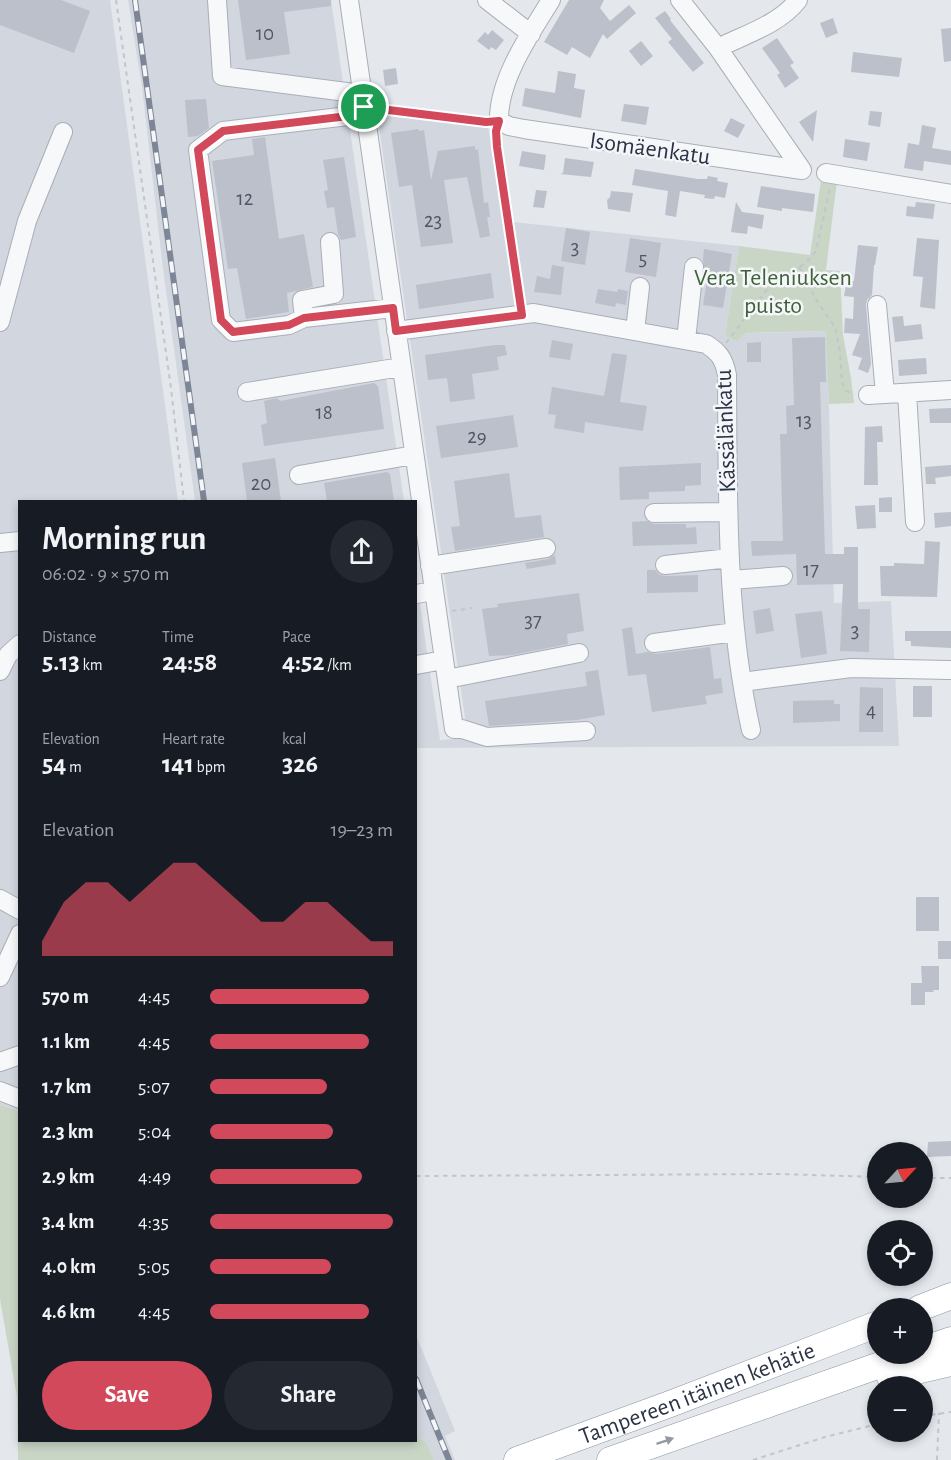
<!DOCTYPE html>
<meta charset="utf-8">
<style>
:root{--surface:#171b24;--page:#242831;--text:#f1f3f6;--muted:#9ea1a6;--accent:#d1495b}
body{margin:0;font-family:"Alegreya Sans",sans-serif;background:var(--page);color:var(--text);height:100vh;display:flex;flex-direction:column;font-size:22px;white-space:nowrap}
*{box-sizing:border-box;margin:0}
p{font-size:20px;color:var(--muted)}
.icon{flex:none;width:33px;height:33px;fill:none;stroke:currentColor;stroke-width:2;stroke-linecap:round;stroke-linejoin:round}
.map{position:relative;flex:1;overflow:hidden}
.sheet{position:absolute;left:18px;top:500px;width:399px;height:942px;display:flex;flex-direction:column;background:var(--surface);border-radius:0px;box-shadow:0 3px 9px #0003}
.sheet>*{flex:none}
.needle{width:39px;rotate:64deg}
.controls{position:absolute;left:867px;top:1142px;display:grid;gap:12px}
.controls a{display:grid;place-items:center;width:66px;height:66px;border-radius:50%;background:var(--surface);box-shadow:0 3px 9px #0003;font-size:30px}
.pin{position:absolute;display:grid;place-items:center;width:51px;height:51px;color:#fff;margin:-26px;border:3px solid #fff;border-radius:50%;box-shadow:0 2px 6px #0007}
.round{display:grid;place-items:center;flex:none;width:63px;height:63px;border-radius:32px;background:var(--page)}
.summary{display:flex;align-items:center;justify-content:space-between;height:102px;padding:0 24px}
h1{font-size:33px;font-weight:700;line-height:45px}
.stats{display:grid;grid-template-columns:repeat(3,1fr);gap:9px;height:102px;padding:6px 24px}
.stats div{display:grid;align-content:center}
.stats b{font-size:26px;font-weight:700}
.stats small{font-size:16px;font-weight:400}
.stats p{font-size:16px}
.chart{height:168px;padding:12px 24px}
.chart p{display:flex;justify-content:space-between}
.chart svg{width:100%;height:108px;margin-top:6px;fill:var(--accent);opacity:.7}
.primary-button{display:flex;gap:12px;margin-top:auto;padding:12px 24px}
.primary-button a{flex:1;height:69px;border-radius:36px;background:var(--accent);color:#fff;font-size:24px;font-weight:700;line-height:69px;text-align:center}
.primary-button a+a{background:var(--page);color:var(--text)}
ul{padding:0 24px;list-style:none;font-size:20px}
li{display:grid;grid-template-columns:96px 72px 1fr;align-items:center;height:45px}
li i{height:15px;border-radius:8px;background:var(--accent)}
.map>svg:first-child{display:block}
.built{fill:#d2d6de}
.green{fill:#c9d6c5}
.building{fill:#bbc0ca}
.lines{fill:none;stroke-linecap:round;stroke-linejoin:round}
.minor-casing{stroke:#a9aeb7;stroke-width:20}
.highway-casing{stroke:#8b94a3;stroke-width:27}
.path{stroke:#c2c5cb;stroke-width:2;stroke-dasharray:4.5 4.5;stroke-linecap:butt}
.minor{stroke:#f7f8fa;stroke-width:18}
.highway{stroke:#fff;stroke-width:26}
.rail-casing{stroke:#7d8696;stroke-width:6}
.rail{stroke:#f4f6f9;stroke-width:4;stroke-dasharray:11;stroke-linecap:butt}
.oneway{fill:#959aa2}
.route-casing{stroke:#fff;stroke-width:12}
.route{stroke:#d1495b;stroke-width:8}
.labels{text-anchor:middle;stroke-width:5;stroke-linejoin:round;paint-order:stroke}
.number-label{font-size:21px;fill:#4f5766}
.street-label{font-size:24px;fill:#2b3445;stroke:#f4f6f9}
.park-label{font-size:24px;fill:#3f6138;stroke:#f4f6f9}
</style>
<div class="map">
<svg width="951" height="1460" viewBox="0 0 951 1460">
<rect width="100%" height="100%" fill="#e4e7ec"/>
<path class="built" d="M0,0H110L178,501H20L19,1111L0,1105Z
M128,0H331L404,501H195L163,269L142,87Z
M377,113L488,126L503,221L739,246L725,334L827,331L834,603L891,601L899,746L416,748V577L440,740L468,738Z
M416,1335L455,1431L445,1436L455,1460H434L426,1442L416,1436Z"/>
<path class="green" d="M821,180L837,181L826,270L840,271L843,335L851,378L854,403L829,404L826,331L746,333L737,341L725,335L739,246L810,255Z
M0,1105L19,1111L20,1440H416V1436L426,1442L434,1460H18L17,1397L0,1299Z"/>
<path class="building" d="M0,0H61L90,11L74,53L0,25Z
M238,0H331V6L284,12L290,54L246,60Z
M569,0H604L600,8L610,21L629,5L636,13L607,39L603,34L590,58L572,47L567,55L544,42Z
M665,11L671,19L670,20L704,63L693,72L668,42L672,39L655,18Z
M833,18L838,33L826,38L820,23Z
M951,28V61L944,62L941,29Z
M492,30L504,40L496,50L491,47L489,50L477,41L485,32L488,35Z
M777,38L794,63L790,65L799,78L785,88L777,75L780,73L762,48Z
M641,41L653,56L641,66L629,51Z
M853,52L902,58L899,77L851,72Z
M396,68L398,84L385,86L383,70Z
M558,71L576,74L574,88L585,90L581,118L522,106L525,88L555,93Z
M206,99L209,128L198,136L188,137L185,100Z
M624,104L649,107L646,125L621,121Z
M817,110L813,142L799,122Z
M870,111L882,112L880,127L868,125Z
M731,118L745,125L738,138L724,131Z
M922,125L936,128L932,148L951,151V165L924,161L923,171L904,168L908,143L919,145Z
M418,129L419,131L424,130L431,180L438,151L475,146V150L478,149L484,203L488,202L490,217H487L490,236L480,238L467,177L444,180L453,243L421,247L412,185L399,187L391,133Z
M265,137L279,239L304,234L313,287L287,293L289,312L246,319L237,268L228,269L212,161L254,155L252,139Z
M845,139L870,143L867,161L843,157Z
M522,151L546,155L544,170L519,166Z
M344,157L356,237L341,240L338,234L334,207L327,208L324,191L328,190L323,160Z
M565,158L594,162L591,177L560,174L563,173Z
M635,169L698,179H707L708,176L718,178L717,181L728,183L725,198L715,196L714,199L704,198L705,195L680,191L676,217L665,215L668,191L632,185Z
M761,186L815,194L813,212L782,208V211L757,207Z
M536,190L547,191L544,208L533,207Z
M611,191L633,193L630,212L608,209L607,200L610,197Z
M736,202L742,212L764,215L762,229L748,226L747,234L731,232Z
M916,202L935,204L933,219L906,216L907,206L915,207Z
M566,228L590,232L585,265L561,261Z
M630,238L661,243L656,277L625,272Z
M917,238L939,240L935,309L920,307L923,277L913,276Z
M858,245L878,247L875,265H874L872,295L867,300L866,305L871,364L868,373L858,369L862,358L852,355L860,334L844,333L845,318L853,319L854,297L844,296L847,280L854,281Z
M704,249L732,254L723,308L703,305L708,274L705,273L703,260Z
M552,265L564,267L561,295L534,292L537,276L550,279Z
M491,273L494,298L419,309L416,285Z
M598,289L617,292L618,289L628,291L626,305L616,303L615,307L595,303Z
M903,316L904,326L921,324L923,339L895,342L892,317Z
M825,337L826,382H820L825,554H844V547H858V609H870L869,652L840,651L843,584L797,585L796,554L752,556L751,541H783L780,434H787L786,406L794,405L792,338Z
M552,340L573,344L570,360L549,357Z
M761,342V362H747V343Z
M495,345H505L507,355L497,357L499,370L472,374L475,399L450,402L447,378L428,380L425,355Z
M612,353L627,355L620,402L647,406L643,431L585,422L584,433L554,428L556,415L548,414L552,387L604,396Z
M926,358L927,374L899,376L898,360Z
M374,383L378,386L384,429L264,446L261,425L267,423L264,401L277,398L280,401Z
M951,408V423H930L929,409Z
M513,415L518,447L441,458L436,426Z
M882,426L883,442H877L878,485H864L865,427Z
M275,458L281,501H247L242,463Z
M701,463V485L685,486V491L649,492V499L620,500L619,467Z
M951,465V476L935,478L936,484H926L925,467Z
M387,472L390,474L394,501H327L324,483Z
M509,473L515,518L541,515L544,537L455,551L451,527L460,526L454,481Z
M892,497V512H879V498Z
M875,505L876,528L857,529L855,506Z
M951,512V526L935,528L934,513Z
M647,521L654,524H686V528L696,527L697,544L633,546L632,522Z
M925,541L940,542L937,597L881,596L880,566H894V563L924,564Z
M555,555L556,564L527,569L525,563L548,559Z
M647,570H655L660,575L666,576L698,575V592L647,593Z
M579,593L584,631L567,634L568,644L513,655L489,656L482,609L498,607L497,604Z
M770,608L774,631L756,634L753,611Z
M822,611L827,654L801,658L795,614Z
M632,627L636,654L648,652L656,654L710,647L714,679L721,678L723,693L705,696L707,704L652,712L646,674L628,676L622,629Z
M905,631H951V648L911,646V641H905Z
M598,670L605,715L577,720L489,726L485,701L587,686L585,672Z
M913,686H932V717H913Z
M860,687L883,688V732H859Z
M834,700V704H840V721L793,723V701Z
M916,897H939V931H916Z
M938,941H951V959H938Z
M921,966H939V990H933L934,992H925V1005H911V983H922Z
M951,1141V1156L927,1157L928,1142Z"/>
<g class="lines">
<defs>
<path id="minor" d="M217,0L222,76L362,94
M349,0L454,729H462L487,737L586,731
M487,0L531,34
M551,0C530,34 498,80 499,121L509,126L524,129L802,170
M680,0L718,48L802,170
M718,48C744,35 780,24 798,0
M365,114L223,131L198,150L221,320L233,332L289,325L304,318L393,308
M826,173L951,194
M877,305L885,394
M304,318L302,300L334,294L330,242
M0,322L27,221L63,132
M396,331L534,313L706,344C719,352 724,359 727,375C728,493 725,613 751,730
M635,331L640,287
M686,340L694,267
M247,392L401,367
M907,393L915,522
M868,395L951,390
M299,475L414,455
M654,513L728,512
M0,543L20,541
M665,565L730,558
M430,566L546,548
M731,580L783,576
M416,594L434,591
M654,643L735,632
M416,665L444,660
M0,671L8,655L20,644
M447,679L579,653
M742,682L851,668L950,670
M0,899L20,910
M0,977L20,934
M0,1062L20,1055
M0,1091L20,1099"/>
<g id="highway">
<path d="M920,1308L951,1296"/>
<path d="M922,1350L951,1340"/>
<path d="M890,1377L951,1363"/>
<path id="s1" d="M517,1460L670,1404L878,1324"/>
<path d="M610,1460L914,1353"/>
</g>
</defs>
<use href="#minor" class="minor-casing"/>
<use href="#highway" class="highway-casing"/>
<path class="path" d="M116,0L171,388L184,501
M379,109L483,121
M496,135L520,301
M799,267L817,301L835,327L840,351L842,382L846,391L854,394
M726,343L773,282L806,263L816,251L830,188
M452,611L472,608
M416,1176L779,1174L878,1177
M922,1178H951
M922,1416L951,1412
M753,1460L825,1437L878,1424
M937,1460L939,1413"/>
<use href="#minor" class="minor"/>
<use href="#highway" class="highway"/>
<defs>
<path id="rail" d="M135,0L204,501
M416,1379L449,1460"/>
</defs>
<use href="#rail" class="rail-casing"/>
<use href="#rail" class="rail"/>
</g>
<defs><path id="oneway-solid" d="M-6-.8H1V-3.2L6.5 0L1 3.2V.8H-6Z" transform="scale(1.5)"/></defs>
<use class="oneway" href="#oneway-solid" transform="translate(665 1441) rotate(-19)"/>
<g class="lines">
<defs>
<path id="route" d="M364,107L486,122L499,121L496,131L497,147L522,315L396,331L393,308L304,318L289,325L233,332L221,320L198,150L223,131L365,114Z"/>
</defs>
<use href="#route" class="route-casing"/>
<use href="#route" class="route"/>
</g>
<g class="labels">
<g class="number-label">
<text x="265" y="40">10</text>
<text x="245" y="205">12</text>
<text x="433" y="227">23</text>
<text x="575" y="254">3</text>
<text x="643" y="265">5</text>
<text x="324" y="419">18</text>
<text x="804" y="427">13</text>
<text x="477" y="443">29</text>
<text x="261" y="490">20</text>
<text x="811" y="576">17</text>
<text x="533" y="627">37</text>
<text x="855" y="637">3</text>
<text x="871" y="717">4</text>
</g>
<g class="street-label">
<text transform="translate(650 148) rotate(8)" y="8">Isomäenkatu</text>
<text transform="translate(725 431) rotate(-92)" y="8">Kässälänkatu</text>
<text dy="8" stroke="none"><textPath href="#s1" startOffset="192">Tampereen itäinen kehätie</textPath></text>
</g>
<g class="park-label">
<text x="773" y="285">Vera Teleniuksen<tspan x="773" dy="28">puisto</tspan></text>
</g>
</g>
</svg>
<div class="controls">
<a><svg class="needle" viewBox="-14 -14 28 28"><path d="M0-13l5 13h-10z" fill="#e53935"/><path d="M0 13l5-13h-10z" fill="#9ea1a6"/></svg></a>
<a><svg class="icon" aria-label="locate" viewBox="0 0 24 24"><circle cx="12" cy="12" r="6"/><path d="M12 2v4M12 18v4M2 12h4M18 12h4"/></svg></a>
<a>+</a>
<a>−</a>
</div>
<div class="pin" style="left:364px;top:107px;background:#1e9e55"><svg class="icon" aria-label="arrive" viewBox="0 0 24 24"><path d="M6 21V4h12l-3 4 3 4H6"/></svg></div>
<section class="sheet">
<div class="summary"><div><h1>Morning run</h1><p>06:02 · 9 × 570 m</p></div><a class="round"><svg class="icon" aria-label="share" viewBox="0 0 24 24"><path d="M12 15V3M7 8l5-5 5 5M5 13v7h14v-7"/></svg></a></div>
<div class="stats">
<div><p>Distance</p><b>5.13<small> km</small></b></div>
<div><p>Time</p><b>24:58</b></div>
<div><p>Pace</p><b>4:52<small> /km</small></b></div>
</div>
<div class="stats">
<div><p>Elevation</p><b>54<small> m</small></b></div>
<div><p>Heart rate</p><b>141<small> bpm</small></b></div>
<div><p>kcal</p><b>326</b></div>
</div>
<div class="chart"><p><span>Elevation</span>19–23 m</p>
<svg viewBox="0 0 160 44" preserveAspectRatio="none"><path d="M0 44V38L10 22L20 14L30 14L40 22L50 14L60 6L70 6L80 14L90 22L100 30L110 30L120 22L130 22L140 30L150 38L160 38V44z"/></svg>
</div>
<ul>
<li><b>570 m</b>4:45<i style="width:87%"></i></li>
<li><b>1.1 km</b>4:45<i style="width:87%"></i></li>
<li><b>1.7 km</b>5:07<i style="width:64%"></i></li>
<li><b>2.3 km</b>5:04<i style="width:67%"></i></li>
<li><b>2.9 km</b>4:49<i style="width:83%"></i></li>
<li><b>3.4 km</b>4:35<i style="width:100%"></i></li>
<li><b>4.0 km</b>5:05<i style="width:66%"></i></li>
<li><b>4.6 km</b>4:45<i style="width:87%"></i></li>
</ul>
<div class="primary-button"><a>Save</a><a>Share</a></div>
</section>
</div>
